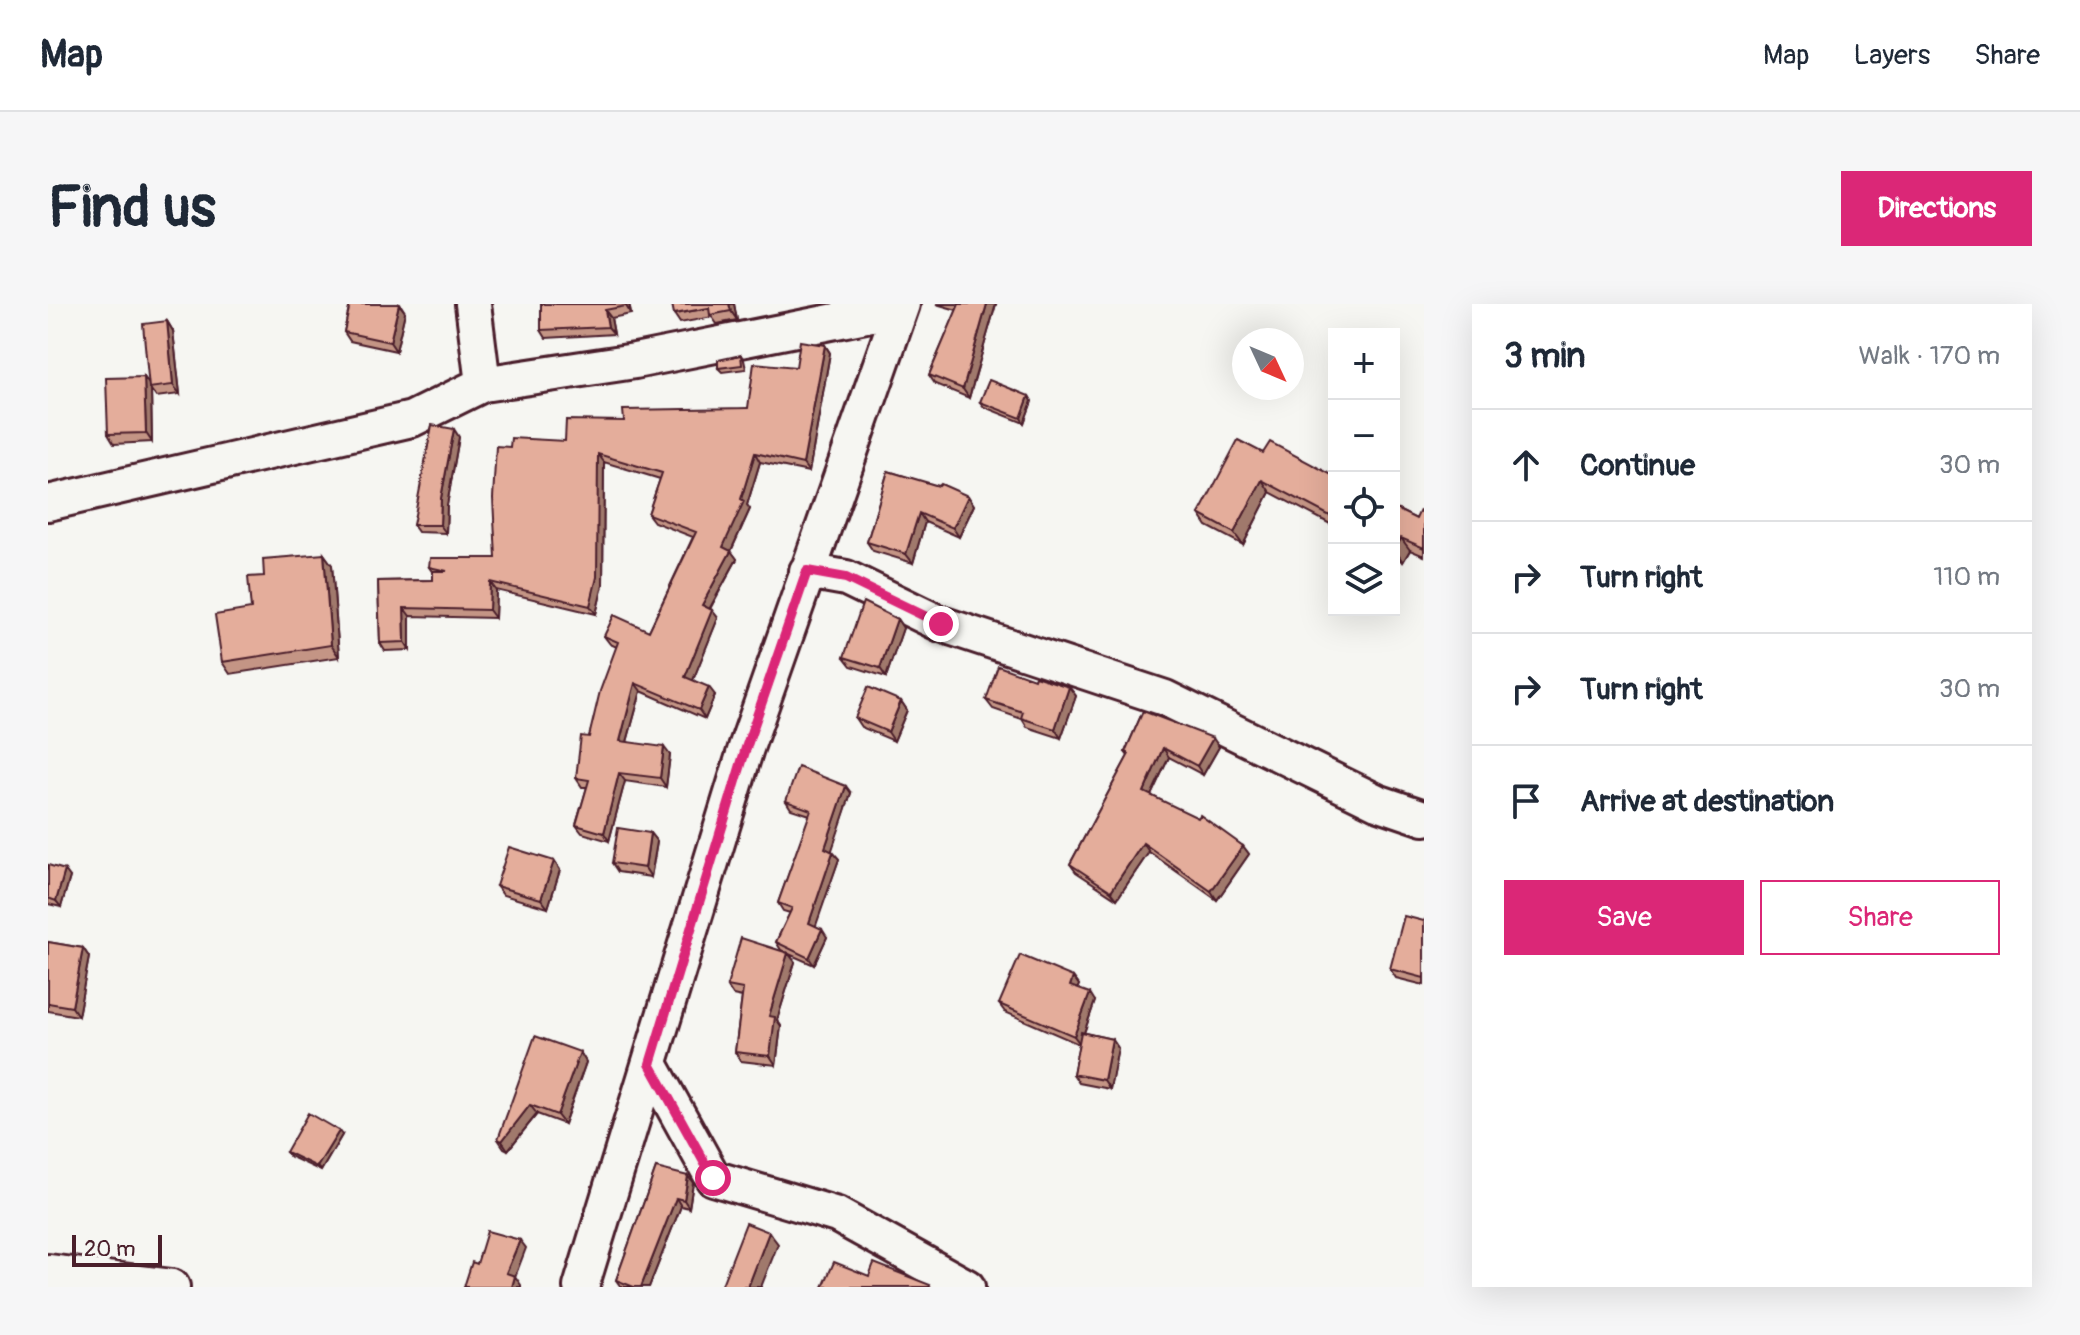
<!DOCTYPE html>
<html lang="en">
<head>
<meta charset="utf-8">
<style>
  :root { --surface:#fff; --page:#f6f6f7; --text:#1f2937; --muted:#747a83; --line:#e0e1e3; --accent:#db2777 }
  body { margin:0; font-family:Pangolin,sans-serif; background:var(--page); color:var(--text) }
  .controls { position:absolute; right:24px; top:24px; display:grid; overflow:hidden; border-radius:0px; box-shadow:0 8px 32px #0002 }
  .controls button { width:72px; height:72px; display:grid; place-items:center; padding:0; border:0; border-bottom:2px solid var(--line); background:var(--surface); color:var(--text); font:40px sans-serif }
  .compass { position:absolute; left:1184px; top:24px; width:72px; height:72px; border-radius:50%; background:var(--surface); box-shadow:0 8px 32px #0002; rotate:134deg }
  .scale { position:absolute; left:24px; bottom:20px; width:90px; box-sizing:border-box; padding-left:8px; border:4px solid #4a1f2b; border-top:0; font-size:22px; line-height:28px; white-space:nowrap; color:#4a1f2b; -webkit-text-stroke:6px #f6f6f2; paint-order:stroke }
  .stop { position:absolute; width:24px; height:24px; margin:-18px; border:6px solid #db2777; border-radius:50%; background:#fff }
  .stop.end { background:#db2777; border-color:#fff; box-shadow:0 2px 8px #0008 }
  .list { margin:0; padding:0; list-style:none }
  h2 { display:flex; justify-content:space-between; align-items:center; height:104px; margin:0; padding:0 32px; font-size:34px }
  h2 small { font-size:26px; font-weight:400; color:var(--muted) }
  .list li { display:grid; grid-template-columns:52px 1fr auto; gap:24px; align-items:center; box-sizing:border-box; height:112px; padding:0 32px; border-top:2px solid var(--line) }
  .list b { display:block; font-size:30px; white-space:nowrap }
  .list em { font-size:26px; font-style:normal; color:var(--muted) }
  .actions { display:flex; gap:16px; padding:24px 32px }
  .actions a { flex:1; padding:18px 0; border:2px solid var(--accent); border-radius:0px; text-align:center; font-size:28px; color:var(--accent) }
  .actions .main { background:var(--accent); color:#fff }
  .icon { flex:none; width:44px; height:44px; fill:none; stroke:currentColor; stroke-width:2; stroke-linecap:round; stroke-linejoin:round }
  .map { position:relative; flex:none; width:1376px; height:983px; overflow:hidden; border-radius:0px }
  header { display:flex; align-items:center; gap:48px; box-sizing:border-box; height:112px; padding:0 40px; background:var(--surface); border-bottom:2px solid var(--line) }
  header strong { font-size:38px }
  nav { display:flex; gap:44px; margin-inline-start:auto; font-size:28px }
  .intro { display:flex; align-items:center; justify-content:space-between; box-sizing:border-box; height:192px; padding:0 48px }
  h1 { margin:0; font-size:56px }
  .button { padding:20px 36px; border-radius:0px; background:var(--accent); color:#fff; font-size:28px; font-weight:700 }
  main { display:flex; gap:48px; padding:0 48px }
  aside { flex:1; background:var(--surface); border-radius:0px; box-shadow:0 8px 32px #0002 }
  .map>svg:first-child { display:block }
</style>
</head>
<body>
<header>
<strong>Map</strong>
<nav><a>Map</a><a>Layers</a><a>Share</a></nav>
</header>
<div class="intro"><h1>Find us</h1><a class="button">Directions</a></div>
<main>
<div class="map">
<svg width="1376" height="983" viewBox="0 0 1376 983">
  <rect width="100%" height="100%" fill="#f6f6f2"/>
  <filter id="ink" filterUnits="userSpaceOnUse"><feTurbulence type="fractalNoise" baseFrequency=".0125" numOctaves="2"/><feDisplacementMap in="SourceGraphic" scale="16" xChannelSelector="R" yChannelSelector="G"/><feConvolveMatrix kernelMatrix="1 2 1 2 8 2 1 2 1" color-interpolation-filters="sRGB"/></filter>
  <g filter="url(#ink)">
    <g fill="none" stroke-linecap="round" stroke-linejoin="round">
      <defs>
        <path id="minor" d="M 425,0 L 435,80
          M 0,199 L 364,115 L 435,80 L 587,57 L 833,8 L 851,9
          M 759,267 L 798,274 L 893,320 L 1117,394 L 1329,498 L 1376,514
          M 602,760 L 665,874 L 789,911 L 919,983
          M 0,968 L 124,983
          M 533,983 L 698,444 L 854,0"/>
      </defs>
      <use href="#minor" stroke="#4a1f2b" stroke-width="40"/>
      <use href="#minor" stroke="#f6f6f2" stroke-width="34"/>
    </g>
    <path fill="#c49585" stroke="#4a1f2b" stroke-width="2" d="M 302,0 L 352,0 L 357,8 L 348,47 L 302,37 L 296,28 Z
      M 493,0 L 581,0 L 583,10 L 563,14 L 566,30 L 498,34 L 493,26 Z
      M 686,0 L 689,16 L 669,20 L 664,13 L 632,19 L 626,10 Z
      M 888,0 L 948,0 L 921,94 L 887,80 L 881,71 L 909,6 Z
      M 119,17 L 125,27 L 132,90 L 108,93 L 103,86 L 104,138 L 66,140 L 60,130 L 96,73 L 101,80 Z
      M 777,41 L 782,49 L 761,168 L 712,158 L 699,201 L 702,205 L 683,247 L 689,255 L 662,305 L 670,314 L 645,376 L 667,391 L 657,415 L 593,387 L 579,438 L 622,451 L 618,483 L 577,477 L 561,537 L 534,529 L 528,521 L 539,483 L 534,483 L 528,474 L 569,343 L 562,340 L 556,332 L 601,327 L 645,233 L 606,218 L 600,210 L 612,175 L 556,158 L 555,281 L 548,310 L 448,286 L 447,314 L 362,312 L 362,346 L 337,347 L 332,339 L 330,277 L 385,276 L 385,269 L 381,263 L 448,254 L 462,143 L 517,137 L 576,117 L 700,104 Z
      M 693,51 L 696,56 L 698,65 L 674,68 L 670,64 Z
      M 981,92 L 984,97 L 976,119 L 936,103 L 932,98 Z
      M 411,133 L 399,201 L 398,229 L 370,228 L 365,221 Z
      M 1215,149 L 1286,172 L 1286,222 L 1222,188 L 1195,241 L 1159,222 L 1151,210 Z
      M 840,167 L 920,192 L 926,201 L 911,233 L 877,218 L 865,259 L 825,247 L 819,238 Z
      M 1346,204 L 1368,215 L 1376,208 L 1376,252 L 1362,246 L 1355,258 L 1346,253 Z
      M 276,250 L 284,261 L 291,353 L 182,370 L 174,358 L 203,305 L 216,272 Z
      M 849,315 L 855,324 L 838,373 L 803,362 L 796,353 Z
      M 986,375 L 1021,383 L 1028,392 L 1013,434 L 979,423 L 974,415 L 945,405 L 938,396 Z
      M 853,397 L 859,406 L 846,437 L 813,423 L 807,414 Z
      M 1095,407 L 1171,443 L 1155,471 L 1121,453 L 1103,491 L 1195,542 L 1201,550 L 1169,596 L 1101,548 L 1069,595 L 1028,568 L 1022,560 L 1080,452 L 1077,448 Z
      M 803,489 L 783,547 L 791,555 L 767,622 L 779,633 L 766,661 L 741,650 L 747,658 L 729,716 L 733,722 L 728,761 L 693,757 L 687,748 L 694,693 L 685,691 L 679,682 L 737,648 L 733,646 L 728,638 L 742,609 L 735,607 L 730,599 L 762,511 L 743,505 L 738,497 Z
      M 602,529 L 609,538 L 603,573 L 570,568 L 564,559 Z
      M 506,557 L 512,566 L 500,604 L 455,591 L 448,582 Z
      M 0,561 L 22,573 L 13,603 L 0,600 Z
      M 1376,617 L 1376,681 L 1348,674 L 1342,665 Z
      M 0,638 L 35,644 L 41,653 L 30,712 L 0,707 Z
      M 1025,673 L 1031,681 L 1029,684 L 1047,697 L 1036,729 L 1064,735 L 1070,744 L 1062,785 L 1031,779 L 1025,770 L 1031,740 L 957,708 L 951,700 Z
      M 532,748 L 538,758 L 516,820 L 489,810 L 460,846 L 456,844 L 450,835 Z
      M 294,831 L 273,867 L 241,852 L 238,848 Z
      M 608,864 L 645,879 L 641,904 L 633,902 L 601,983 L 573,983 L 568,976 Z"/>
    <path fill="#a0796c" stroke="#4a1f2b" stroke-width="2" d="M 351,0 L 357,8 L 348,47 L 342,38 Z
      M 577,0 L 581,0 L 583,10 L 578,2 Z
      M 681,0 L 686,0 L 689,16 L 683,7 Z
      M 939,0 L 948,0 L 921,94 L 915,85 Z
      M 557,6 L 563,14 L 566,30 L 560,23 Z
      M 119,17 L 125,27 L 132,90 L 125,81 Z
      M 777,41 L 782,49 L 761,168 L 755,160 Z
      M 96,73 L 102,82 L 101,84 L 103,86 L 104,138 L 98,129 Z
      M 981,92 L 984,97 L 976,119 L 973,114 Z
      M 406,125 L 411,133 L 399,201 L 398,229 L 392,221 L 393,194 Z
      M 707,149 L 712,158 L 699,201 L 702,205 L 681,251 L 675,243 L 693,195 Z
      M 550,150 L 556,158 L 555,281 L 548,310 L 542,302 Z
      M 1214,176 L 1222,188 L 1195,241 L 1186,229 Z
      M 920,192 L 926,201 L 911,233 L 905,224 Z
      M 871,209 L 877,218 L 865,259 L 858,250 Z
      M 1353,234 L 1362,246 L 1355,258 L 1347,246 Z
      M 683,247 L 689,255 L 659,309 L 654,301 Z
      M 276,250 L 284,261 L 291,353 L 283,341 Z
      M 442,278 L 448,286 L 447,314 L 441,306 Z
      M 356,304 L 362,312 L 362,346 L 357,338 Z
      M 664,306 L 670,314 L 643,381 L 637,373 Z
      M 849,315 L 855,324 L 838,373 L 832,364 Z
      M 587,379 L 593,387 L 577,445 L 572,437 Z
      M 661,383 L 667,391 L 657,415 L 651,406 Z
      M 1021,383 L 1028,392 L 1013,434 L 1007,425 Z
      M 853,397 L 859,406 L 846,437 L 840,428 Z
      M 1165,434 L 1171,443 L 1155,471 L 1149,462 Z
      M 616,443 L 622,451 L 618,483 L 612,474 Z
      M 1115,444 L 1121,453 L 1101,496 L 1096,488 Z
      M 571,469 L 577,477 L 561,537 L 556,529 Z
      M 798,482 L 803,489 L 782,552 L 777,544 Z
      M 602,529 L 609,538 L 603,573 L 597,564 Z
      M 1095,539 L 1101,548 L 1069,595 L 1063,587 Z
      M 1195,542 L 1201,550 L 1169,596 L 1163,587 Z
      M 785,548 L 791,555 L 766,627 L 761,619 Z
      M 506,557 L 512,566 L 500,604 L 493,595 Z
      M 17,566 L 22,573 L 13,603 L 8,597 Z
      M 774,625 L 779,633 L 766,661 L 761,654 Z
      M 35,644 L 41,653 L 30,712 L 24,703 Z
      M 740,649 L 747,658 L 729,716 L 733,722 L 728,761 L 722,752 L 721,712 Z
      M 1025,673 L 1031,681 L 1027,690 L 1022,682 Z
      M 1042,689 L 1047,697 L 1032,740 L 1026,732 Z
      M 1064,735 L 1070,744 L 1062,785 L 1056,776 Z
      M 532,748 L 538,758 L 516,820 L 509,811 Z
      M 482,801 L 489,810 L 460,846 L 454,837 Z
      M 291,827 L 294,831 L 273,867 L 269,863 Z
      M 640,872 L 645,879 L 641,904 L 636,896 Z
      M 628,894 L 633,902 L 601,983 L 593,983 Z
      M 721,928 L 730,940 L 713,983 L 700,983 Z
      M 472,936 L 478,944 L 465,978 L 458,969 Z
      M 467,972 L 473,981 L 473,983 L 464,983 Z"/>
    <path fill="#e4ad9b" stroke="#4a1f2b" stroke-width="2" d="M 302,0 L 351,0 L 342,38 L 296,28 Z
      M 493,0 L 577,0 L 578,2 L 557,6 L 560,23 L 493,26 Z
      M 624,0 L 681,0 L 683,7 L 662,11 L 661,4 L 626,10 Z
      M 911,0 L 939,0 L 915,85 L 881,71 Z
      M 119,17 L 125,81 L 101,84 L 95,20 Z
      M 752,37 L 777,41 L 755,160 L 707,149 L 693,195 L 696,197 L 675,243 L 683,247 L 654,301 L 664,306 L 637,373 L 661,383 L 651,406 L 587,379 L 572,437 L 616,443 L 612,474 L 571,469 L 556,529 L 528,521 L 541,476 L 528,474 L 533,432 L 541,433 L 552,387 L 570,338 L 556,332 L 566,311 L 601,327 L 648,228 L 600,210 L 614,169 L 550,150 L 549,273 L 542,302 L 442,278 L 441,306 L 356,304 L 357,338 L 332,339 L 330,277 L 385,276 L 385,267 L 399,267 L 381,263 L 382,254 L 448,254 L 445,194 L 448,142 L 462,143 L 463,134 L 517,137 L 518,116 L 576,117 L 575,106 L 700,104 L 706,59 L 748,63 Z
      M 693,51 L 694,61 L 670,64 L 670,56 Z
      M 96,73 L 98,129 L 60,130 L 58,74 Z
      M 941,76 L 981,92 L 973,114 L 932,98 Z
      M 384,121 L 406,125 L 393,194 L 392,221 L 365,221 Z
      M 1190,136 L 1215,149 L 1222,138 L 1286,172 L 1286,214 L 1214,176 L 1186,229 L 1151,210 Z
      M 840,167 L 891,182 L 893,180 L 920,192 L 905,224 L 871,209 L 858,250 L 819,238 Z
      M 1346,204 L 1368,215 L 1372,206 L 1376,208 L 1376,244 L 1353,234 L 1347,246 L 1346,246 Z
      M 276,250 L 283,341 L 174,358 L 167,311 L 203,305 L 200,273 L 216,272 L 215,255 Z
      M 815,298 L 849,315 L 832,364 L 796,353 Z
      M 950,362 L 986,375 L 987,372 L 1021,383 L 1007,425 L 973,414 L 975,408 L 938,396 Z
      M 820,383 L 853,397 L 840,428 L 807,414 Z
      M 1095,407 L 1165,434 L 1149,462 L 1115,444 L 1096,488 L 1150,514 L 1152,511 L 1195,542 L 1163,587 L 1095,539 L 1063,587 L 1022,560 L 1081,450 L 1077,448 Z
      M 750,463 L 798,482 L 777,544 L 785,548 L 761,619 L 774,625 L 761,654 L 728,638 L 744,604 L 730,599 L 763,506 L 738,497 Z
      M 570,524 L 602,529 L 597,564 L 564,559 Z
      M 461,543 L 506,557 L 493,595 L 448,582 Z
      M 0,561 L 17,566 L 8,597 L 0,594 Z
      M 1356,612 L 1376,617 L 1376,674 L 1342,665 Z
      M 693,634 L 740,649 L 721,712 L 727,713 L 722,752 L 687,748 L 695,685 L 679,682 Z
      M 0,638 L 35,644 L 24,703 L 0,699 Z
      M 972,651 L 1025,673 L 1022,682 L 1042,689 L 1026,732 L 951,700 Z
      M 1033,728 L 1064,735 L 1056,776 L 1025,770 Z
      M 487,732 L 532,748 L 509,811 L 482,801 L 454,837 L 450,835 Z
      M 260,809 L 291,827 L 269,863 L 238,848 Z
      M 608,864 L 640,872 L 636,896 L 628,894 L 593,983 L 586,983 L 568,976 Z
      M 698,919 L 721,928 L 700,983 L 673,983 Z
      M 439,927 L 472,936 L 458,969 L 467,972 L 464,983 L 416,983 L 424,958 L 429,960 Z
      M 786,958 L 821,972 L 826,959 L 882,981 L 881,983 L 775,983 Z"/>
  </g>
  <g fill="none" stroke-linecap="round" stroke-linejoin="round" filter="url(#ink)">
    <path stroke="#db2777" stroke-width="10" d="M 665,874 L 602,760 L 698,444 L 759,267 L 798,274 L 893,320"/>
  </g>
</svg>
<div class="controls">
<button>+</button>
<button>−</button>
<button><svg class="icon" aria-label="locate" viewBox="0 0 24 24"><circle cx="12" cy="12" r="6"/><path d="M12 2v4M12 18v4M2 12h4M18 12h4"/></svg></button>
<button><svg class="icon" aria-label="layers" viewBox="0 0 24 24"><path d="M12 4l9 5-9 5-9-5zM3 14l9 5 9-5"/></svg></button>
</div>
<svg class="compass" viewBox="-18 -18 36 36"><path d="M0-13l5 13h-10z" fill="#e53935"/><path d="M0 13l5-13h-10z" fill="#747a83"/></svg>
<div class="scale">20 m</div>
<div class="stop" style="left:665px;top:874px"></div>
<div class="stop end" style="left:893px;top:320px"></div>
</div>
<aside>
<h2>3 min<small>Walk · 170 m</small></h2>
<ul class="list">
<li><svg class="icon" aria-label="ahead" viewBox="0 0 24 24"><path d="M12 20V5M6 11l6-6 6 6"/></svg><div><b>Continue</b></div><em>30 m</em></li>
<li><svg class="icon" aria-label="right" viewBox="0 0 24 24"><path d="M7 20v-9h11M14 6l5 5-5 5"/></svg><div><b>Turn right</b></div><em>110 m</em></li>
<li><svg class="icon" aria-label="right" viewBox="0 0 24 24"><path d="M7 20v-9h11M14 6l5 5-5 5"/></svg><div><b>Turn right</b></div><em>30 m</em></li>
<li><svg class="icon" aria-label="arrive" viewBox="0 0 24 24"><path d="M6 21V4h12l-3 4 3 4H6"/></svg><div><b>Arrive at destination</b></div></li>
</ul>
<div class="actions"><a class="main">Save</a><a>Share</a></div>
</aside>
</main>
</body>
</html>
